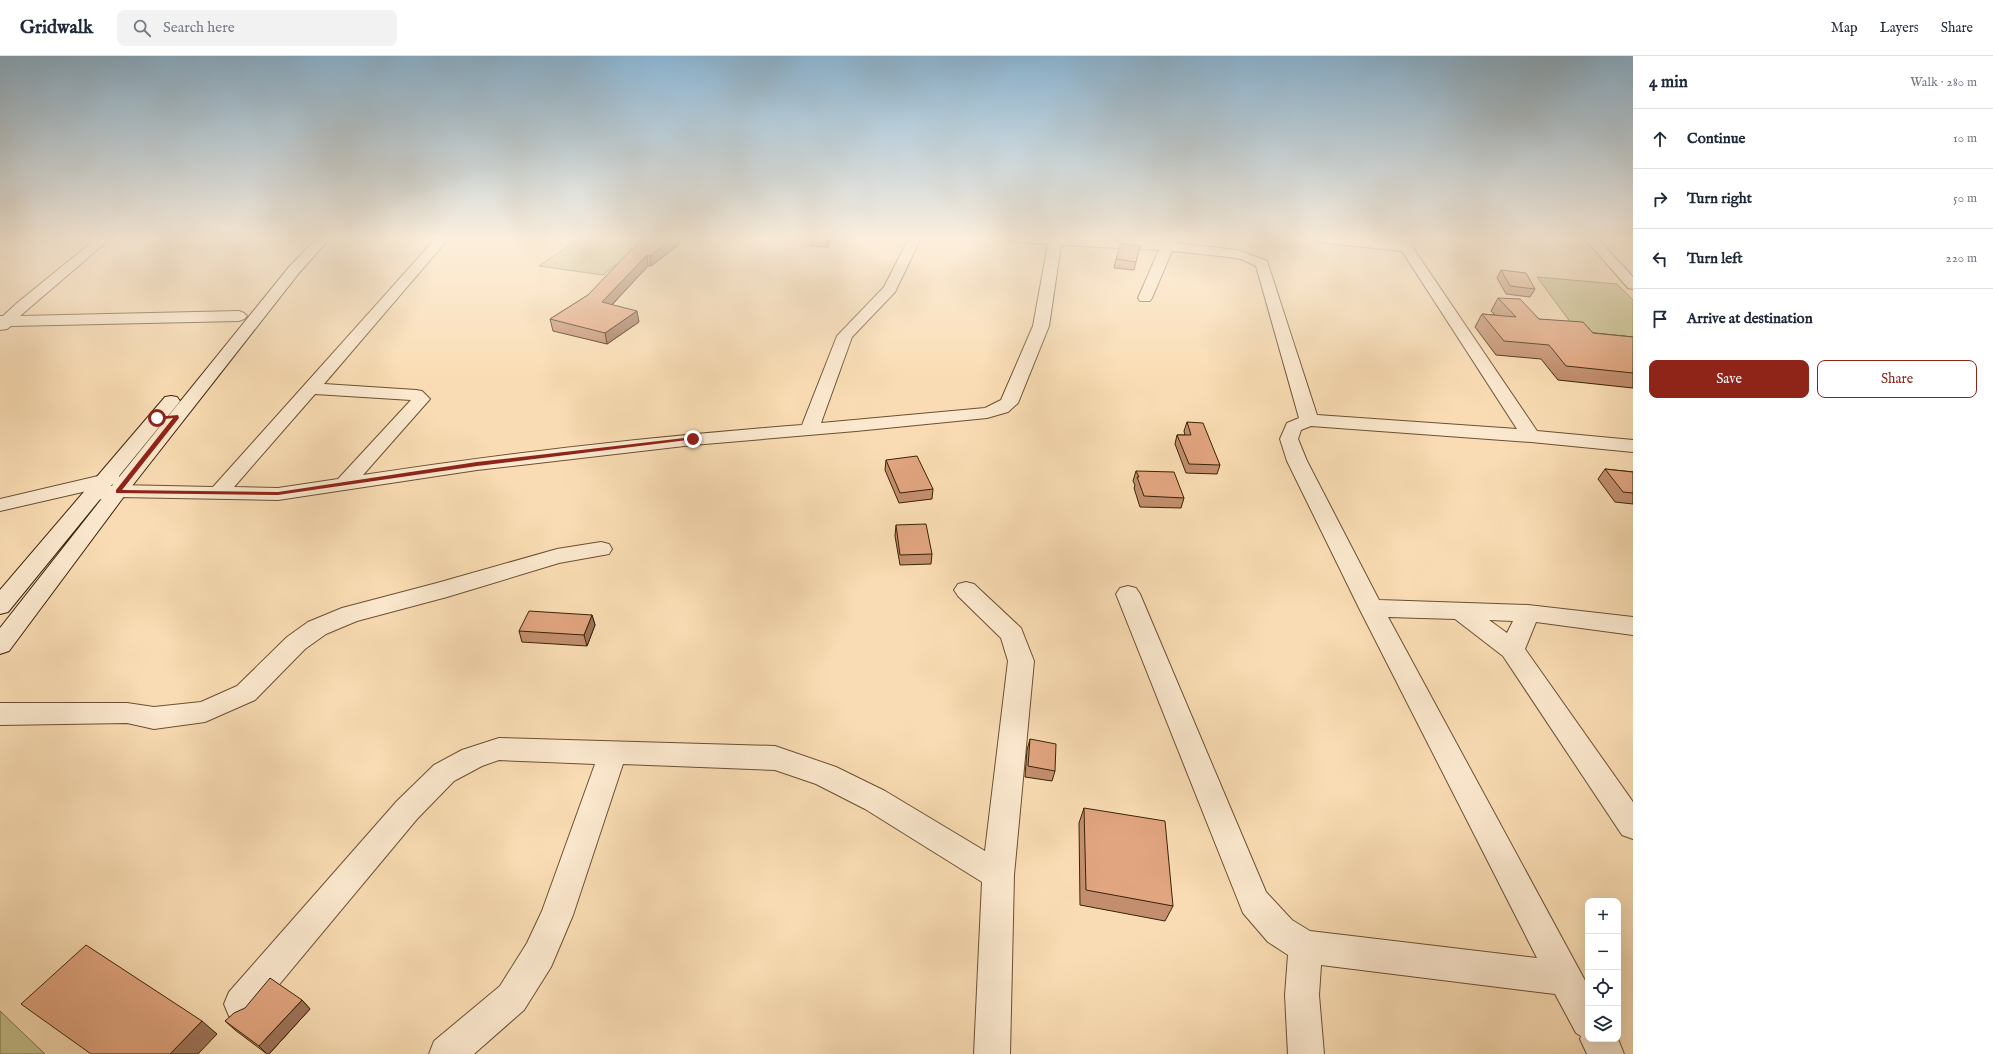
<!DOCTYPE html>
<html lang="en">
<head>
<meta charset="utf-8">
<style>
  :root { --surface:#fff; --page:#f2f2f3; --text:#1f2937; --muted:#747a83; --line:#e0e1e3; --accent:#8f2418 }
  body { margin:0; font-family:"IM FELL English",serif; background:var(--page); color:var(--text) }
  .controls { position:absolute; right:12px; bottom:12px; display:grid; overflow:hidden; border-radius:8px; box-shadow:0 4px 16px #0002 }
  .controls button { width:36px; height:36px; display:grid; place-items:center; padding:0; border:0; border-bottom:1px solid var(--line); background:var(--surface); color:var(--text); font:20px sans-serif }
  .stop { position:absolute; width:12px; height:12px; margin:-9px; border:3px solid #8f2418; border-radius:50%; background:#fff }
  .stop.end { background:#8f2418; border-color:#fff; box-shadow:0 1px 4px #0008 }
  .list { margin:0; padding:0; list-style:none }
  h2 { display:flex; justify-content:space-between; align-items:center; height:52px; margin:0; padding:0 16px; font-size:17px }
  h2 small { font-size:13px; font-weight:400; color:var(--muted) }
  .list li { display:grid; grid-template-columns:26px 1fr auto; gap:12px; align-items:center; box-sizing:border-box; height:60px; padding:0 16px; border-top:1px solid var(--line) }
  .list b { display:block; font-size:15px; white-space:nowrap }
  .list em { font-size:13px; font-style:normal; color:var(--muted) }
  .actions { display:flex; gap:8px; padding:12px 16px }
  .actions a { flex:1; padding:9px 0; border:1px solid var(--accent); border-radius:8px; text-align:center; font-size:14px; color:var(--accent) }
  .actions .main { background:var(--accent); color:#fff }
  .icon { flex:none; width:22px; height:22px; fill:none; stroke:currentColor; stroke-width:2; stroke-linecap:round; stroke-linejoin:round }
  .map { position:relative; flex:none; width:1633px; height:998px; overflow:hidden }
  header { display:flex; align-items:center; gap:24px; box-sizing:border-box; height:56px; padding:0 20px; background:var(--surface); border-bottom:1px solid var(--line) }
  header strong { font-size:19px }
  nav { display:flex; gap:22px; margin-inline-start:auto; font-size:14px }
  .search { width:280px; height:36px; background:var(--page); display:flex; align-items:center; gap:10px; box-sizing:border-box; padding:0 14px; border-radius:8px; color:var(--muted); font-size:15px }
  main { display:flex }
  aside { flex:1; background:var(--surface) }
  .map>svg:first-child { display:block }
</style>
</head>
<body>
<header>
<strong>Gridwalk</strong>
<div class="search"><svg class="icon" aria-label="search" viewBox="0 0 24 24"><circle cx="10" cy="10" r="6"/><path d="M15 15l6 6"/></svg>Search here</div>
<nav><a>Map</a><a>Layers</a><a>Share</a></nav>
</header>
<main>
<div class="map">
<svg width="1633" height="998" viewBox="0 0 1633 998">
  <rect width="100%" height="100%" fill="#f9dcb3"/>
  <filter id="stains"><feTurbulence type="fractalNoise" baseFrequency=".005" numOctaves="4"/><feColorMatrix values="0 0 0 0 .2 0 0 0 0 .09 0 0 0 0 .02 0 0 0 .5 -.17"/></filter>
  <radialGradient id="worn" r=".72"><stop offset=".6" stop-color="#630" stop-opacity="0"/><stop offset="1" stop-color="#630" stop-opacity=".3"/></radialGradient>
  <path fill="#c3bf89" stroke="#7e7148" d="M 580,182 L 652,182 L 603,219 L 539,210 Z
    M 1537,221 L 1617,228 L 1633,244 L 1633,281 L 1577,275 Z
    M 0,955 L 45,998 L 0,998 Z"/>
  <g fill="none" stroke-linecap="round" stroke-linejoin="round">
    <defs>
      <path id="street" d="M 97,182 L 111,182 L 20,260 L 239,255 L 244,257 L 247,260 L 244,263 L 239,265 L 11,270 L 7,273 L 0,274 L 0,260 L 3,260 L 17,247 Z
        M 436,182 L 449,182 L 324,328 L 416,334 L 422,335 L 430,343 L 363,419 C 509,397 655,380 802,369 L 837,280 L 884,231 L 909,182 L 921,182 L 895,236 L 852,281 L 821,367 L 985,352 L 1001,344 L 1033,270 L 1048,188 L 1015,186 L 1010,185 L 1009,182 L 1080,182 L 1163,186 L 1165,182 L 1177,182 L 1175,187 L 1238,194 L 1267,205 L 1317,359 L 1517,373 L 1402,195 L 1317,186 L 1311,182 L 1349,182 L 1398,187 L 1398,182 L 1410,182 L 1413,192 L 1537,375 L 1633,384 L 1633,396 L 1531,386 L 1311,370 L 1301,374 L 1298,383 L 1307,405 L 1379,544 L 1528,549 L 1633,561 L 1633,579 L 1536,566 L 1525,593 L 1633,746 L 1633,783 L 1622,779 L 1503,600 L 1455,563 L 1388,561 L 1588,930 L 1588,983 L 1618,983 L 1624,998 L 1587,998 L 1580,983 L 1581,980 L 1576,977 L 1555,938 L 1321,909 L 1319,939 L 1324,998 L 1288,998 L 1285,939 L 1288,899 L 1268,886 L 1243,857 L 1116,538 L 1120,532 L 1128,530 L 1136,532 L 1140,538 L 1266,836 L 1292,864 L 1310,875 L 1537,902 L 1359,552 L 1287,405 L 1280,383 L 1287,367 L 1299,362 L 1256,210 L 1241,203 L 1229,201 L 1172,195 L 1152,242 L 1150,245 L 1140,245 L 1138,242 L 1159,194 L 1061,189 L 1049,270 L 1018,347 L 1008,356 L 987,362 L 856,375 L 693,389 L 477,414 L 278,444 L 118,441 L 95,444 L 88,442 L 85,438 L 87,435 L 0,455 L 0,443 L 111,417 L 118,419 L 121,423 L 118,427 L 103,431 L 118,429 L 213,431 ZM 315,338 L 411,344 L 338,423 L 278,432 L 234,431 ZM 1489,564 L 1513,565 L 1507,577 Z
        M 1584,182 L 1597,182 L 1633,221 L 1633,233 L 1628,232 Z
        M 601,486 L 609,488 L 612,493 L 609,498 L 559,507 L 447,541 L 357,565 L 326,578 L 305,593 L 255,644 L 205,666 L 154,673 L 127,667 L 0,669 L 0,647 L 127,647 L 154,651 L 201,646 L 237,630 L 287,581 L 308,566 L 342,552 L 437,527 L 557,493 Z
        M 966,526 L 974,528 L 1021,572 L 1034,605 L 1014,819 L 1010,998 L 974,998 L 982,826 L 865,753 L 816,728 L 775,714 L 623,708 L 573,859 L 551,911 L 524,954 L 474,998 L 429,998 L 434,985 L 500,930 L 527,887 L 542,855 L 595,708 L 499,704 L 482,710 L 454,725 L 417,763 L 253,960 L 241,965 L 229,960 L 224,948 L 229,936 L 397,745 L 434,709 L 462,694 L 499,682 L 775,690 L 836,711 L 885,735 L 985,795 L 1008,605 L 1001,582 L 958,540 L 954,534 L 958,528 Z"/>
      <path id="secondary" d="M 317,182 L 330,182 L 299,217 L 125,439 L 9,595 L 0,598 L 0,572 L 111,431 L 289,211 Z
        M 171,340 L 177,341 L 180,345 L 177,349 L 8,556 L 0,558 L 0,534 L 165,341 Z"/>
    </defs>
    <use href="#street" stroke="#6a5132" stroke-width="2"/>
    <use href="#secondary" stroke="#3a2307" stroke-width="2"/>
    <use href="#street" fill="#fbe8ce" fill-rule="evenodd"/>
    <use href="#secondary" fill="#fbe8ce" fill-rule="evenodd"/>
  </g>
  <path fill="#c28e6d" stroke="#3a2307" d="M 649,182 L 680,188 L 651,210 L 648,210 L 612,249 L 639,266 L 607,288 L 553,275 L 550,263 L 588,239 Z
    M 810,182 L 832,182 L 828,191 L 810,190 Z
    M 1140,190 L 1134,214 L 1114,212 L 1116,203 Z
    M 1501,214 L 1535,233 L 1530,241 L 1506,238 L 1497,222 Z
    M 1498,242 L 1539,263 L 1593,277 L 1633,281 L 1633,332 L 1558,324 L 1541,303 L 1496,299 L 1475,271 L 1482,258 L 1495,259 L 1491,255 Z
    M 1187,366 L 1220,409 L 1217,418 L 1186,417 L 1175,388 L 1177,379 L 1185,379 L 1184,375 Z
    M 886,404 L 933,433 L 932,443 L 899,447 L 885,414 Z
    M 1605,413 L 1633,416 L 1633,448 L 1615,446 L 1598,423 Z
    M 1136,415 L 1184,442 L 1181,452 L 1140,451 L 1134,432 L 1135,429 L 1133,425 Z
    M 896,469 L 932,498 L 931,508 L 900,509 L 895,480 Z
    M 592,559 L 595,569 L 587,590 L 522,586 L 519,575 Z
    M 1030,683 L 1055,715 L 1052,725 L 1025,721 L 1027,694 Z
    M 1084,752 L 1173,850 L 1165,865 L 1080,849 L 1079,767 Z
    M 302,944 L 310,953 L 269,998 L 267,998 L 235,974 L 225,965 Z"/>
  <path fill="#9e7459" stroke="#3a2307" d="M 673,182 L 679,182 L 680,188 L 651,210 L 650,200 Z
    M 828,182 L 832,182 L 828,191 Z
    M 647,199 L 648,210 L 604,257 L 602,246 Z
    M 637,255 L 639,266 L 607,288 L 605,277 Z
    M 592,559 L 595,569 L 587,590 L 584,579 Z
    M 302,944 L 310,953 L 269,998 L 267,998 L 259,990 Z
    M 202,965 L 217,978 L 198,998 L 170,998 Z"/>
  <path fill="#e1a57f" stroke="#3a2307" d="M 649,182 L 673,182 L 650,200 L 647,199 L 602,246 L 637,255 L 605,277 L 550,263 L 588,239 L 629,196 Z
    M 810,182 L 828,182 L 828,183 Z
    M 1121,187 L 1140,190 L 1136,206 L 1116,203 Z
    M 1501,214 L 1526,217 L 1535,233 L 1510,230 Z
    M 1498,242 L 1520,243 L 1539,263 L 1583,266 L 1593,277 L 1633,281 L 1633,317 L 1566,310 L 1549,289 L 1504,285 L 1482,258 L 1516,261 Z
    M 1187,366 L 1203,367 L 1220,409 L 1189,408 L 1177,379 L 1191,379 Z
    M 917,400 L 933,433 L 900,437 L 886,404 Z
    M 1605,413 L 1633,416 L 1633,437 L 1623,436 Z
    M 1136,415 L 1174,416 L 1184,442 L 1144,440 L 1137,421 L 1139,421 Z
    M 926,468 L 932,498 L 900,499 L 896,469 Z
    M 529,555 L 592,559 L 584,579 L 519,575 Z
    M 1030,683 L 1056,688 L 1055,715 L 1028,710 Z
    M 1084,752 L 1165,765 L 1173,850 L 1086,834 Z
    M 86,889 L 202,965 L 170,998 L 91,998 L 21,948 Z
    M 270,922 L 302,944 L 259,990 L 225,965 L 234,957 L 245,952 Z"/>
  <linearGradient id="sky" x2="0" y2="1"><stop stop-color="#8bb6d4"/><stop offset="0.57" stop-color="#fcefdd"/><stop offset="1" stop-color="#fcefdd" stop-opacity="0"/></linearGradient>
  <rect width="1633" height="321" fill="url(#sky)"/>
  <path fill="#8f2418" d="M 178,359 L 179,362 L 122,434 L 278,436 L 477,406 L 693,381 L 696,383 L 477,410 L 278,439 L 116,437 L 116,434 L 173,362 L 157,364 L 155,361 Z"/>
  <rect width="100%" height="100%" filter="url(#stains)"/>
  <rect width="100%" height="100%" fill="url(#worn)"/>
</svg>
<div class="controls">
<button>+</button>
<button>−</button>
<button><svg class="icon" aria-label="locate" viewBox="0 0 24 24"><circle cx="12" cy="12" r="6"/><path d="M12 2v4M12 18v4M2 12h4M18 12h4"/></svg></button>
<button><svg class="icon" aria-label="layers" viewBox="0 0 24 24"><path d="M12 4l9 5-9 5-9-5zM3 14l9 5 9-5"/></svg></button>
</div>
<div class="stop" style="left:157px;top:362px"></div>
<div class="stop end" style="left:693px;top:383px"></div>
</div>
<aside>
<h2>4 min<small>Walk · 280 m</small></h2>
<ul class="list">
<li><svg class="icon" aria-label="ahead" viewBox="0 0 24 24"><path d="M12 20V5M6 11l6-6 6 6"/></svg><div><b>Continue</b></div><em>10 m</em></li>
<li><svg class="icon" aria-label="right" viewBox="0 0 24 24"><path d="M7 20v-9h11M14 6l5 5-5 5"/></svg><div><b>Turn right</b></div><em>50 m</em></li>
<li><svg class="icon" aria-label="left" viewBox="0 0 24 24"><path d="M17 20v-9H6M10 6l-5 5 5 5"/></svg><div><b>Turn left</b></div><em>220 m</em></li>
<li><svg class="icon" aria-label="arrive" viewBox="0 0 24 24"><path d="M6 21V4h12l-3 4 3 4H6"/></svg><div><b>Arrive at destination</b></div></li>
</ul>
<div class="actions"><a class="main">Save</a><a>Share</a></div>
</aside>
</main>
</body>
</html>
